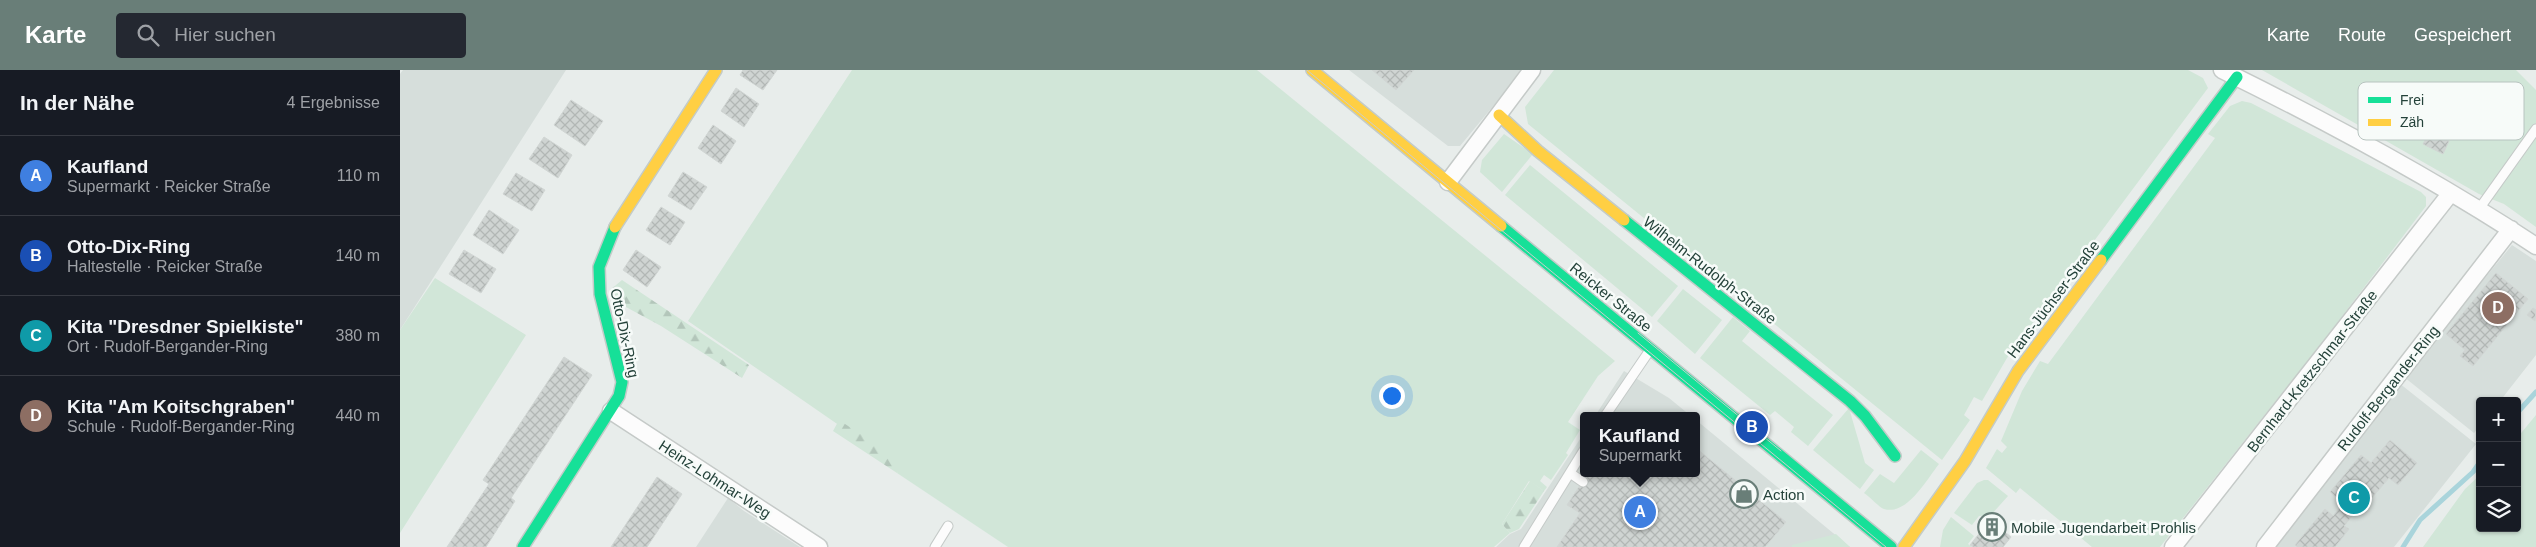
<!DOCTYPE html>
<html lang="de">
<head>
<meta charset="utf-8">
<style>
  :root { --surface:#171b24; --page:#242831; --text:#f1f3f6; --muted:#9ea1a6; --line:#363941; --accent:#697e78 }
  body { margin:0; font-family:Helvetica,sans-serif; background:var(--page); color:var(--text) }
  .controls { position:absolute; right:15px; bottom:15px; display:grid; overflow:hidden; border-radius:5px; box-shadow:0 1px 4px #0004 }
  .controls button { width:45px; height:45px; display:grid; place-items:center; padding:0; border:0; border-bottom:1px solid var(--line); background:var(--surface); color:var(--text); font:25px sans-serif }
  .you { position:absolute; left:991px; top:325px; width:18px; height:18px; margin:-12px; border:4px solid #fff; border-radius:50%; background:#1a73e8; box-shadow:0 0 0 8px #1a73e833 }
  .badge { display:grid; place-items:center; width:32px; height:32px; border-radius:50%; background:var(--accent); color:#fff; font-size:16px; font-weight:700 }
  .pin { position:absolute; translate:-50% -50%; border:2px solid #fff; box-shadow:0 1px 5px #0006 }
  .popup { position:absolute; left:1180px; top:342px; width:120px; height:65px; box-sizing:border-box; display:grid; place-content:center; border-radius:5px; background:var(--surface); filter:drop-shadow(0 1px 4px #0005); font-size:16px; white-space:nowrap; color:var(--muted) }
  .popup b { font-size:19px; color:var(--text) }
  .popup::after { content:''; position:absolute; left:50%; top:100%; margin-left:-10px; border:10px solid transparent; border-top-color:var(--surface) }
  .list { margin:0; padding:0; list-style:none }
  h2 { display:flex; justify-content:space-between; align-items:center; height:65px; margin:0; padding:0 20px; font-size:21px }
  h2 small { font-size:16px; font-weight:400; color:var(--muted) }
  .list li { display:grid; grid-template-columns:32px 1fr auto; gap:15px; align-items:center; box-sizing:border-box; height:80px; padding:0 20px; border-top:1px solid var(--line) }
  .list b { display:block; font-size:19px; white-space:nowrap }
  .list p { margin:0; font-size:16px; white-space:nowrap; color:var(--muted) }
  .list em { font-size:16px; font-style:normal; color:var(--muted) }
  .icon { flex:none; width:28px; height:28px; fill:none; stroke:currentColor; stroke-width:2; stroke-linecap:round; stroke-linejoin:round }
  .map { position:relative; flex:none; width:2136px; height:477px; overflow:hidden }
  header { display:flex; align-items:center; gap:30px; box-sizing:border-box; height:70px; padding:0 25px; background:var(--accent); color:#fff }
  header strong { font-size:24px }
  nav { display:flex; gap:28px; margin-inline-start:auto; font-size:18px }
  .search { width:350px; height:45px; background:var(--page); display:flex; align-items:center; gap:12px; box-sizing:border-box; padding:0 18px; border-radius:5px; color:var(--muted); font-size:19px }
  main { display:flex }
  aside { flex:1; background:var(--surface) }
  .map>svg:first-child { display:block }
</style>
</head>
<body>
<header>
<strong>Karte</strong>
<div class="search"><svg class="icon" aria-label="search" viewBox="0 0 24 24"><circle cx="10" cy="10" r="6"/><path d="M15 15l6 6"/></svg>Hier suchen</div>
<nav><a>Karte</a><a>Route</a><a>Gespeichert</a></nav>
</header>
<main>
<aside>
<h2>In der Nähe<small>4 Ergebnisse</small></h2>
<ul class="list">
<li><span class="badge" style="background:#3f7fe0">A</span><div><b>Kaufland</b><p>Supermarkt · Reicker Straße</p></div><em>110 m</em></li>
<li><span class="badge" style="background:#1a4fb4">B</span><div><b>Otto-Dix-Ring</b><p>Haltestelle · Reicker Straße</p></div><em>140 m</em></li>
<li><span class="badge" style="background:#0f9aa8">C</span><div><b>Kita &quot;Dresdner Spielkiste&quot;</b><p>Ort · Rudolf-Bergander-Ring</p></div><em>380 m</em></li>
<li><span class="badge" style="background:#8d6e63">D</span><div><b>Kita &quot;Am Koitschgraben&quot;</b><p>Schule · Rudolf-Bergander-Ring</p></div><em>440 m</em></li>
</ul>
</aside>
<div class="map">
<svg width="2136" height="477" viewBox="0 0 2136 477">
  <defs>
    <pattern id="forest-firs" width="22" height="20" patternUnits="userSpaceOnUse" patternTransform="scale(1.25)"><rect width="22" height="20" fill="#d1e6d8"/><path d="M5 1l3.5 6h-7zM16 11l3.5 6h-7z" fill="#b3c6ba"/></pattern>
    <pattern id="building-cross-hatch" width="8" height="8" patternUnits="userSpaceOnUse" patternTransform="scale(1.25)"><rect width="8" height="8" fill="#cfd4d2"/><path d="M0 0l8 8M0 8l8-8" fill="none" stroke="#b2b7b5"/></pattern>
  </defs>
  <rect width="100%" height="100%" fill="#e8edeb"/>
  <path fill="#d6dedb" d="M 3,0 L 166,0 L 0,260 L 0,4 Z
    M 949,0 L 1123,0 L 1060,76 L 1048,76 Z
    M 2112,175 L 2136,191 L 2136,285 L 2100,331 L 2080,331 L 2080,356 L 2074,363 L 2004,307 Z
    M 1224,301 L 1269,328 L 1291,346 L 1195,346 Z
    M 1999,313 L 2076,374 L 1994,477 L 1871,477 Z
    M 1296,350 L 1450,477 L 1096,477 L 1110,464 L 1121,459 L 1184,363 L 1184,403 L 1296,403 Z
    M 328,428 L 344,441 L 400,477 L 296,477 Z"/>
  <path fill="#d1e6d8" d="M 452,0 L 857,0 L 1215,291 L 1198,306 L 1168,352 L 1180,360 L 1166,383 L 1168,385 L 1151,410 L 1144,405 L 1140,411 L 1147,417 L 1144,421 L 1129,411 L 1102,454 L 1110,463 L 1094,477 L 608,477 L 497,403 L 498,401 L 443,358 L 288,251 Z
    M 1154,0 L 1788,0 L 1803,8 L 1808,18 L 1607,288 L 1582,331 L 1574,327 L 1564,345 L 1570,350 L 1542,390 L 1128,54 L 1125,37 Z
    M 1862,0 L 2116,0 L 2136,20 L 2136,157 L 2104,134 L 2079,124 Z
    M 1842,31 L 1851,33 L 2021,122 L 2026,127 L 2026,136 L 1921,274 L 1760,477 L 1692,477 L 1620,418 L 1616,423 L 1586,398 L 1597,379 L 1602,383 L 1607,377 L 1601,371 L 1622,321 L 1640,291 L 1648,294 L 1815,68 L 1808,64 L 1830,36 Z
    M 1104,64 L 1133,84 L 1102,122 L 1080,102 L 1082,90 Z
    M 1130,95 L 1278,216 L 1252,247 L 1105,125 Z
    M 35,208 L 126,265 L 0,463 L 0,260 Z
    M 1283,219 L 1322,250 L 1295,284 L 1257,251 Z
    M 1333,247 L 1350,261 L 1342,271 L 1433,345 L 1408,376 L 1391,362 L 1394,357 L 1375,341 L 1370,345 L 1300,288 Z
    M 1449,338 L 1465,393 L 1474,400 L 1460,419 L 1413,380 Z
    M 2136,345 L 2136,477 L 2023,477 L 2065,419 L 2080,405 L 2080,458 L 2117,458 L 2117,368 Z
    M 1521,380 L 1539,394 C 1527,409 1507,446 1484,439 C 1480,438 1470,427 1464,423 L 1480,404 L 1494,413 Z
    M 1584,410 L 1588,410 L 1608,426 L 1591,445 L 1579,446 L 1572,455 L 1554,443 L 1577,413 Z
    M 1551,447 L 1574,466 L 1568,474 L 1572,477 L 1540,477 L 1543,460 Z
    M 1436,464 L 1450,477 L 1392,477 L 1392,475 Z"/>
  <path fill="url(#forest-firs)" d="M 222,210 L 349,295 L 342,308 L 261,256 L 213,230 L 210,220 Z
    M 439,350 L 504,393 L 497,403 L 433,361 Z
    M 1130,411 L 1144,421 L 1119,459 L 1110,463 L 1102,454 Z"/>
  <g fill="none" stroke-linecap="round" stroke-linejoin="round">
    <path stroke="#a9d4db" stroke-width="5" d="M 2117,343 L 2136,322
      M 2003,477 L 2020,450 L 2073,402 L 2080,392"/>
  </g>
  <path fill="url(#building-cross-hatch)" stroke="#d1d6d4" d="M 343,0 L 377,0 L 363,20 L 340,5 Z
    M 972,0 L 1014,0 L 996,20 Z
    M 336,18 L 359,34 L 344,57 L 321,41 Z
    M 171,30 L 203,51 L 185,76 L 154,55 Z
    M 313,55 L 336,71 L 321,94 L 298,78 Z
    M 2030,61 L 2049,71 L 2043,84 L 2023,74 Z
    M 144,67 L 172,85 L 158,108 L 129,89 Z
    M 283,102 L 307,117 L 291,140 L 268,126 Z
    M 116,103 L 145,120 L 132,141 L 103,124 Z
    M 261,137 L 285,152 L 270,175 L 246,160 Z
    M 89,140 L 119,160 L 103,184 L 73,165 Z
    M 64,180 L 96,199 L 81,223 L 49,204 Z
    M 236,180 L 261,197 L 247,217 L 223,200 Z
    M 2096,203 L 2128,229 L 2073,296 L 2060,286 L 2065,280 L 2046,264 Z
    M 2133,238 L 2136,240 L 2135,251 L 2127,245 Z
    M 164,287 L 192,305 L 111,428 L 115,431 L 86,477 L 47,477 L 89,414 L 83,410 Z
    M 1990,370 L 2017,393 L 1998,415 L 1989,408 L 1958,444 L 1955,442 L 1944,456 L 1949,459 L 1935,477 L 1898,477 L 1895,475 L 1925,439 L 1933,446 L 1943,433 L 1930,422 L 1961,385 L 1971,393 Z
    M 1296,378 L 1386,452 L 1365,477 L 1157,477 L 1180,443 L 1167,435 L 1188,403 L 1296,403 Z
    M 257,407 L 282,424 L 247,477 L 211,477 Z
    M 1590,450 L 1611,467 L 1603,477 L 1573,477 L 1570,475 Z"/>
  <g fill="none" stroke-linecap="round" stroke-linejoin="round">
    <defs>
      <path id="lane" d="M 2079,139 L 2136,59
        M 1205,346 L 1250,280
        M 1170,403 L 1183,412
        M 535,477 L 548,456
        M 1124,477 L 1184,380"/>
      <path id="street" d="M 1822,0 C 1930,53 2036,110 2136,176
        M 1048,112 L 1132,0
        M 211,341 L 419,477
        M 1773,477 L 2050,124
        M 1865,477 L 2111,159"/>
      <path id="fast" d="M 1224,150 L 1450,331 L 1465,346 L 1495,386
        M 1101,156 L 1491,477
        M 1701,190 L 1837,7
        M 123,477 L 219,326 L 222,312 L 200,224 L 199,197 L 215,157"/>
      <path id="slow" d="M 912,0 L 1101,156
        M 1099,45 L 1138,81 L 1224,150
        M 215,157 L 316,0
        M 1504,477 L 1565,391 L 1618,301 L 1701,190"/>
    </defs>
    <use href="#lane" stroke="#c5cac8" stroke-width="11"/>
    <use href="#street" stroke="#c5cac8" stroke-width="19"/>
    <use href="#fast" stroke="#c3cbc8" stroke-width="14"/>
    <use href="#slow" stroke="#c3cbc8" stroke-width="14"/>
    <use href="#lane" stroke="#fcfcfc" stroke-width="9"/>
    <use href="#street" stroke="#fcfcfc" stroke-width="16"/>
    <use href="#fast" stroke="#16e098" stroke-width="11"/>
    <use href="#slow" stroke="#ffcf43" stroke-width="11"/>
    <path stroke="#c9cdcc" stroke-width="1" d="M 907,0 L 1486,477
      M 1238,263 L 1381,381"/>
  </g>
  <defs>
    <symbol id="shop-ring" viewBox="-11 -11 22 22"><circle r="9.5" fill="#f7fbf9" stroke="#697e78" stroke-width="1.5"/><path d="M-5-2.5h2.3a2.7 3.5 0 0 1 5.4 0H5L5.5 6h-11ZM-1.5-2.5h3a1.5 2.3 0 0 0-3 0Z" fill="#697e78"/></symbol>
    <symbol id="building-ring" viewBox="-11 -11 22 22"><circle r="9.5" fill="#f7fbf9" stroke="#697e78" stroke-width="1.5"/><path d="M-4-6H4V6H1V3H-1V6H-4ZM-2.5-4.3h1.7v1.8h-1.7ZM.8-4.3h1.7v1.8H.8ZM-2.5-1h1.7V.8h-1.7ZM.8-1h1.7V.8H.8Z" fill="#697e78"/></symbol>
  </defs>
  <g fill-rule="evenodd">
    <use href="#shop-ring" x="1328" y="408" width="32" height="32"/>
    <use href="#building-ring" x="1576" y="441" width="32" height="32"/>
  </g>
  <g text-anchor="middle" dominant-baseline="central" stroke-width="5" stroke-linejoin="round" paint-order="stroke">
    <g font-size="15" fill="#24423a" stroke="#f7fbf9">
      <text transform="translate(1310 200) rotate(38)">Wilhelm-Rudolph-Straße</text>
      <text transform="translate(1211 227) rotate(39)">Reicker Straße</text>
      <text transform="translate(1653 229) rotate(-53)">Hans-Jüchser-Straße</text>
      <text transform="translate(225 263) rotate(78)">Otto-Dix-Ring</text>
      <text transform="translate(1912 301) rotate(-52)">Bernhard-Kretzschmar-Straße</text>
      <text transform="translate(1988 318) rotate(-52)">Rudolf-Bergander-Ring</text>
      <text transform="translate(315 409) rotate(33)">Heinz-Lohmar-Weg</text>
    </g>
    <g font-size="15" fill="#24423a" stroke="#f7fbf9" text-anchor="start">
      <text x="1363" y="424">Action</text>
      <text x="1611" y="457">Mobile Jugendarbeit Prohlis</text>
    </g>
  </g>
  <rect x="1958" y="12" width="166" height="58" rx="8" fill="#f7fbf9" stroke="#b8c4c0" stroke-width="1"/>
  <rect x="1968" y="27" width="23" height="6" fill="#16e098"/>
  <rect x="1968" y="49" width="23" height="7" fill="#ffcf43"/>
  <g font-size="14" fill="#24423a">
    <text x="2000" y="35">Frei</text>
    <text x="2000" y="57">Zäh</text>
  </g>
</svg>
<div class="controls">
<button>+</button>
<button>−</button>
<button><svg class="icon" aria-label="layers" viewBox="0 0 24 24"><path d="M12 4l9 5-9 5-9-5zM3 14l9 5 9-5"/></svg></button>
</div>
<div class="you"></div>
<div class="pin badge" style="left:1240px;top:442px;background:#3f7fe0">A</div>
<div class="popup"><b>Kaufland</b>Supermarkt</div>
<div class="pin badge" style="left:1352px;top:357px;background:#1a4fb4">B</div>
<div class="pin badge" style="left:1954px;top:428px;background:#0f9aa8">C</div>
<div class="pin badge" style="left:2098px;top:238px;background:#8d6e63">D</div>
</div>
</main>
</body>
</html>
